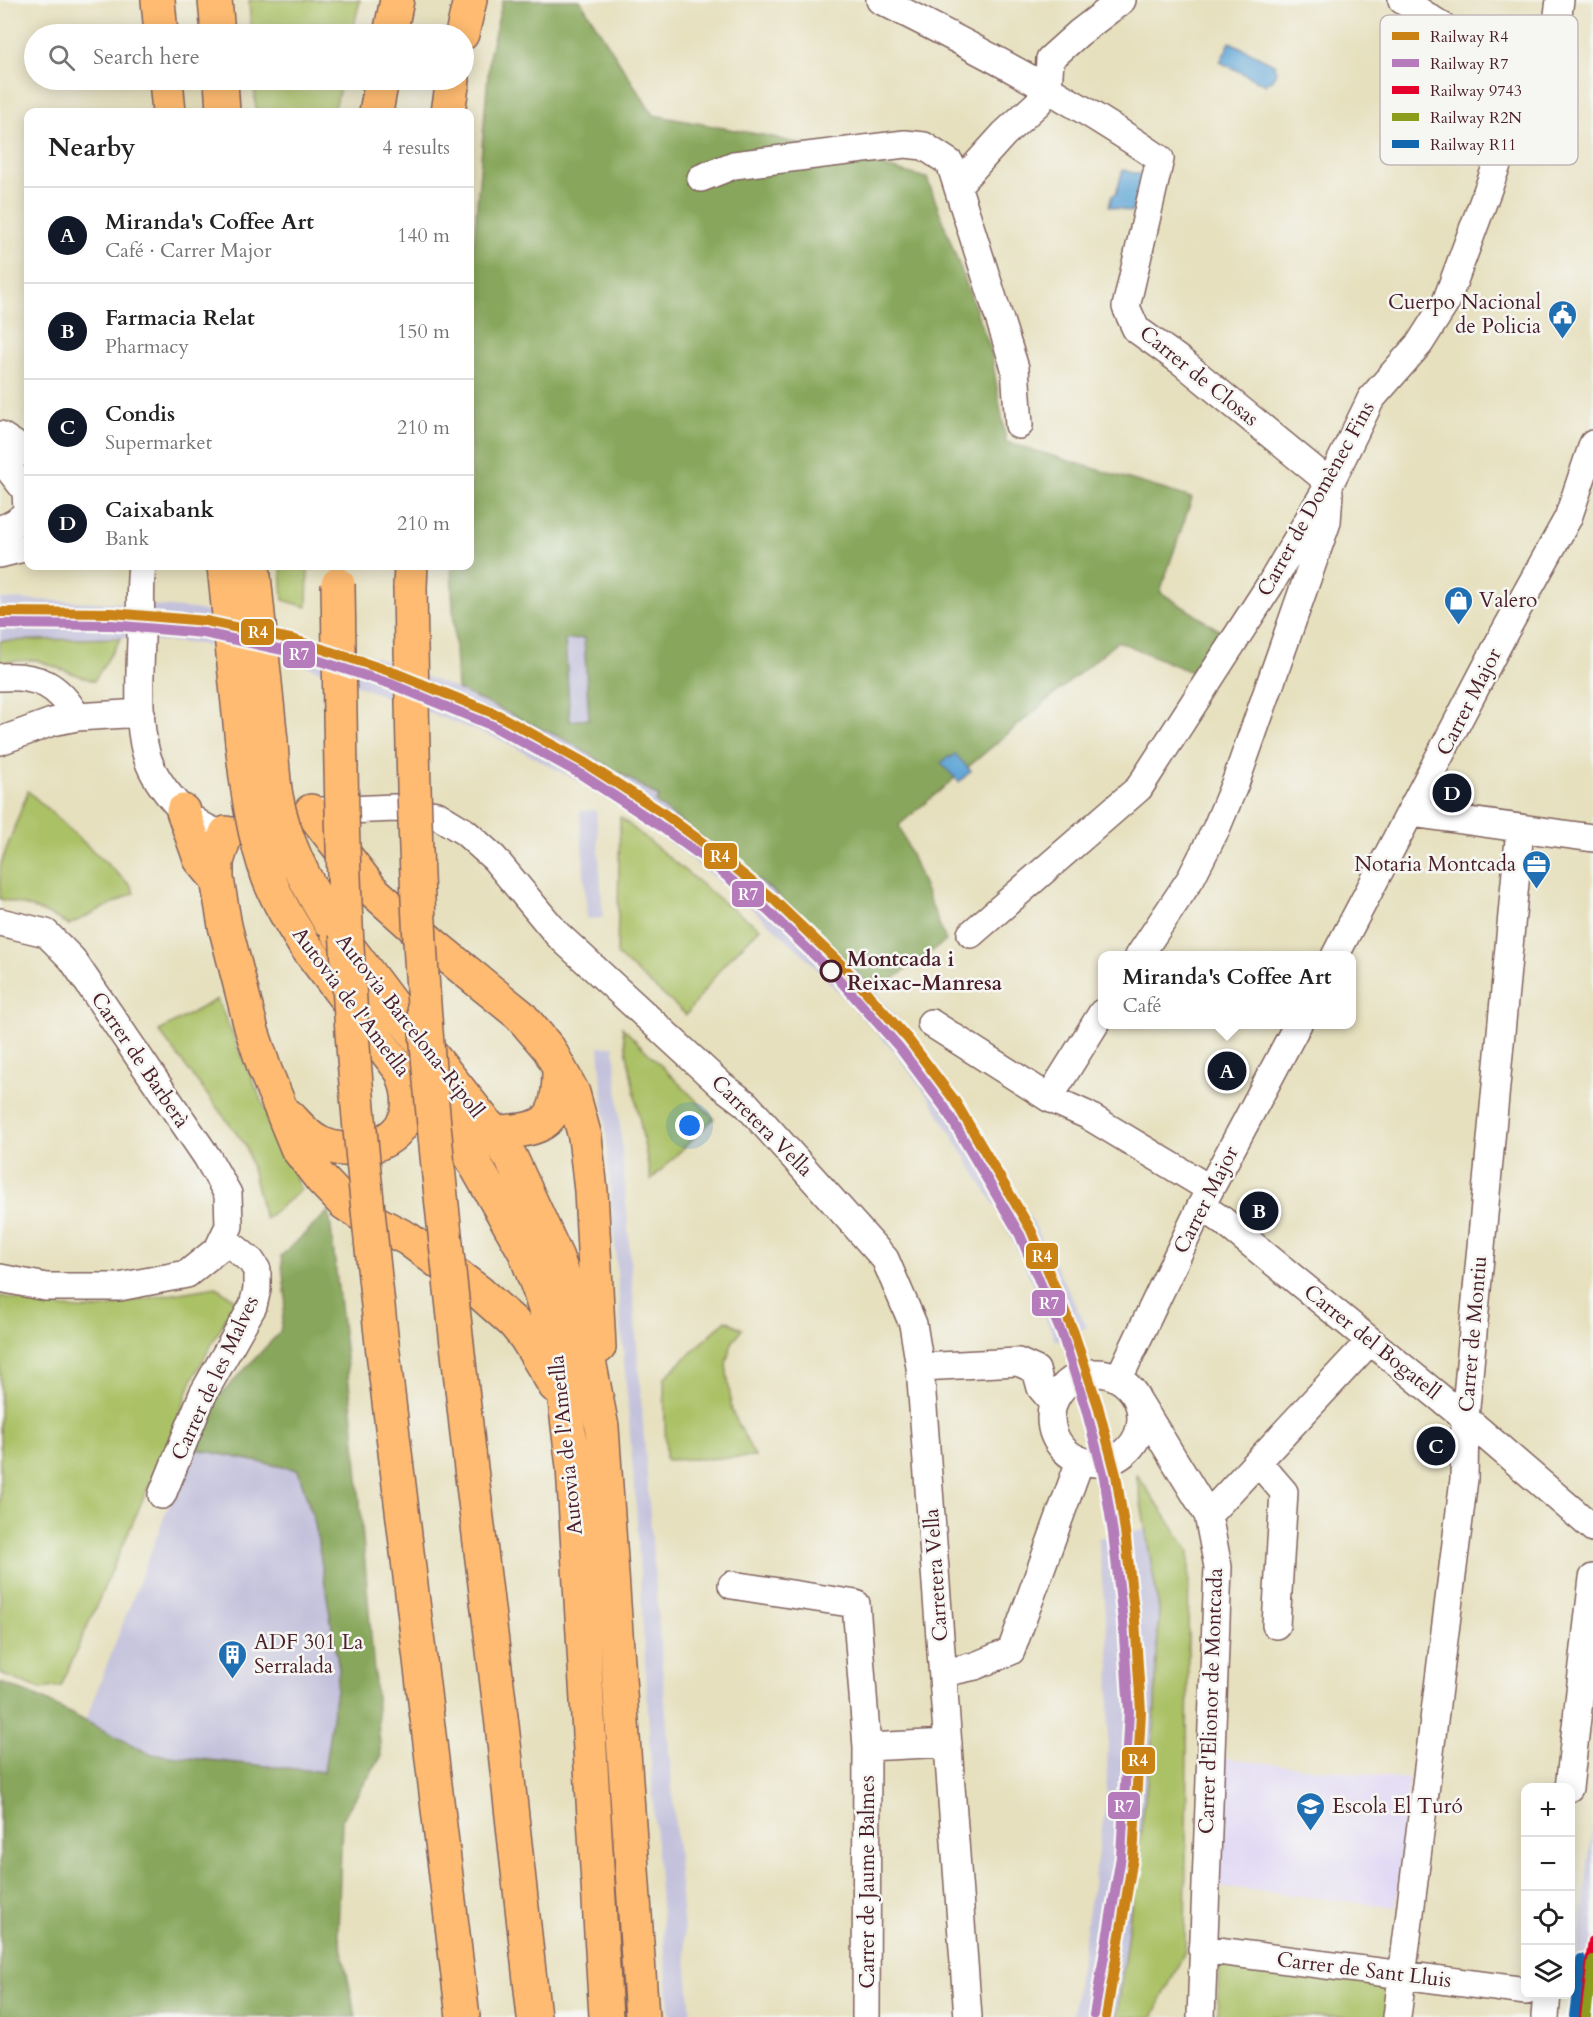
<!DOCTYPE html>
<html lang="en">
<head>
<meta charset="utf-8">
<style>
  :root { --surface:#fff; --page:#f6f6f6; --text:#222; --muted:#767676; --line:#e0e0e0; --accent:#111827 }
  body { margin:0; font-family:Cardo,serif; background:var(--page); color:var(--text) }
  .controls { position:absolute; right:18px; bottom:18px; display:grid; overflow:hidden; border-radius:12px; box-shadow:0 3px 15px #0003 }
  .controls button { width:54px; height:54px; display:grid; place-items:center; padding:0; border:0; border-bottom:2px solid var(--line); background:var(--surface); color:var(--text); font:30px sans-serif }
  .you { position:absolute; left:690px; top:1126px; width:21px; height:21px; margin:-15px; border:4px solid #fff; border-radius:50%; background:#1a73e8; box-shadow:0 0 0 9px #1a73e833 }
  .badge { display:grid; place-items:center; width:39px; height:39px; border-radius:50%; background:var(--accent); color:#fff; font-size:20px; font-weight:700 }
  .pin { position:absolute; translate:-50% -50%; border:3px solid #fff; box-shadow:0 2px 6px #0006 }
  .popup { position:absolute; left:1098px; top:951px; width:258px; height:78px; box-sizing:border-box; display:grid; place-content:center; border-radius:12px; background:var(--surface); filter:drop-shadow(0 2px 4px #0005); font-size:20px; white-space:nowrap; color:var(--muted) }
  .popup b { font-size:22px; color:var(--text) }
  .popup::after { content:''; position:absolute; left:50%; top:100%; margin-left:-12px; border:12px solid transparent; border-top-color:var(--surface) }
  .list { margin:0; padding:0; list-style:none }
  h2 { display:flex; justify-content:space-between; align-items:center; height:78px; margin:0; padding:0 24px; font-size:26px }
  h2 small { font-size:20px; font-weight:400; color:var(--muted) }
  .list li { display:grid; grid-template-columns:39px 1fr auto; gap:18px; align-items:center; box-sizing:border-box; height:96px; padding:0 24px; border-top:2px solid var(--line) }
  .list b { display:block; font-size:22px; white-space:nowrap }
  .list p { margin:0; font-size:20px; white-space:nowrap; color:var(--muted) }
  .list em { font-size:20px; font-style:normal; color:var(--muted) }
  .icon { flex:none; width:33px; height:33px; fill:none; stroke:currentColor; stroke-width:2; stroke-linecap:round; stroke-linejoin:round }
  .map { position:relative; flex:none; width:1593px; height:2017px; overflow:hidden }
  .search { position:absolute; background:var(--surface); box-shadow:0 3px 15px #0003; left:24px; top:24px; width:450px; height:66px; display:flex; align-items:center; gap:15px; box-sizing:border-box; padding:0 21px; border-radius:33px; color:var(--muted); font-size:22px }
  .panel { position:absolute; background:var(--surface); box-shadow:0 3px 15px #0003; left:24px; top:108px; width:450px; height:462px; border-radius:12px }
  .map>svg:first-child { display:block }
</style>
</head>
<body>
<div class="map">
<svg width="1593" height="2017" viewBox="0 0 1593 2017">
  <rect width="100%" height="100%" fill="#f6f6f2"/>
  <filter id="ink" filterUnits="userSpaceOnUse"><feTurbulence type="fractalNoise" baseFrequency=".0167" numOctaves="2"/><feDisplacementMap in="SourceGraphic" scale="12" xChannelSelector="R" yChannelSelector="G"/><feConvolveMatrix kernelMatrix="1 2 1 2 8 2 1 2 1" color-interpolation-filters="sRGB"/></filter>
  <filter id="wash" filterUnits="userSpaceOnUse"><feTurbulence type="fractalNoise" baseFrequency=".008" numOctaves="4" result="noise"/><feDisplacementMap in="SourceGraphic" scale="24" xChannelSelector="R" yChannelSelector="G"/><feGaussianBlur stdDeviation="1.35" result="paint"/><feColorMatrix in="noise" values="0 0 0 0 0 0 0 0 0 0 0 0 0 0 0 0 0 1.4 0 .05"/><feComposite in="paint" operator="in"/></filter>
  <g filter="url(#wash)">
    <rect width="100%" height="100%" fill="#e6e0be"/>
    <path fill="#dfd5f5" d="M 1222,1758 L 1409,1779 L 1396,1907 L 1215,1886 Z"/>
    <path fill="#c3c1db" d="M 0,599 L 122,603 L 194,609 L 290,630 L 379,658 L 457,689 L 568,741 L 660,797 L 656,802 L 774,892 L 865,980 L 910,1035 L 958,1098 L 1035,1226 L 1087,1327 L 1055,1341 L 1027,1271 L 998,1211 L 931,1101 L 893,1050 L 802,953 L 734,893 L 634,814 L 576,780 L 503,741 L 288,659 L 199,644 L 121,638 L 0,641 Z
      M 584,638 L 589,720 L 570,721 L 565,639 Z
      M 596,810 L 603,918 L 587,919 L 580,811 Z
      M 614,1046 L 656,1593 L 691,2017 L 670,2017 L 654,1818 L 637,1522 L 599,1047 Z
      M 191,1448 L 298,1470 L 315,1524 L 339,1669 L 324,1772 L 150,1754 L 85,1721 Z
      M 1145,1529 L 1159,1609 L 1154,1727 L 1117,2017 L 1072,2017 L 1106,1802 L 1110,1664 L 1098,1538 Z
      M 1593,1823 L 1593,2017 L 1570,2017 Z"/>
    <path fill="#abc166" stroke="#7a7048" stroke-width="1.5" d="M 249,0 L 360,0 L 352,34 L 251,34 Z
      M 254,80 L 342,80 L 334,112 L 256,112 Z
      M 281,566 L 308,566 L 307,607 L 283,600 Z
      M 121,638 L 94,681 L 36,660 L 0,662 L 0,641 Z
      M 28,791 L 131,886 L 134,893 L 69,925 C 47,912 25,904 0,899 L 0,866 Z
      M 620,817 L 724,903 L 760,928 L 724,964 L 686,1015 L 617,955 Z
      M 217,999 L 301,1190 L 265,1219 L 246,1146 L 159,1031 Z
      M 622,1027 L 714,1118 L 651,1180 Z
      M 216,1287 L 236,1300 L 191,1382 L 179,1417 L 61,1686 L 41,1689 L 0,1674 L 0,1296 C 32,1303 94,1318 124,1302 Z
      M 726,1320 L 742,1329 L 732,1343 L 726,1364 L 732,1411 L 755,1457 L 666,1460 L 664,1378 Z
      M 1136,1473 L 1189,1551 L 1185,1951 L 1153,2017 L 1117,2017 L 1154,1727 L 1159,1609 Z
      M 1219,1964 L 1391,1984 L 1387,2017 L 1217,2017 Z"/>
    <path fill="#88a75b" stroke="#696343" stroke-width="1.5" fill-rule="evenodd" d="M 503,0 L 580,0 L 653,115 L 773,137 L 927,178 L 991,351 L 1006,442 L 1192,498 L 1160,592 L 1222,632 L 1191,672 L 1118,641 L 899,825 L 946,941 L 875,992 L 865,980 L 774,892 L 655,802 L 659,797 L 568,741 L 457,689 L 451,566 L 470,566 L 470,287 L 490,52 ZM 584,638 L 589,719 L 570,721 L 565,640 Z
      M 329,1211 L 353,1418 L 381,1757 L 342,1819 L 338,1932 L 356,2017 L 0,2017 L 0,1682 L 40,1698 L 150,1754 L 324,1772 L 339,1669 L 315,1524 L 298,1470 L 191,1448 L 215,1401 L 280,1332 L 286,1299 L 281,1256 Z"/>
    <path fill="#62a7d7" stroke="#566381" stroke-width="1.5" d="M 1230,42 L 1276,65 L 1274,68 L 1277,70 L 1271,82 L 1268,81 L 1266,85 L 1220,62 Z
      M 1123,170 L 1142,175 L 1132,212 L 1109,206 L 1112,195 L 1116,194 Z
      M 955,754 L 971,771 L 959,782 L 941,763 L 948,757 L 950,758 Z"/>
  </g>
  <g filter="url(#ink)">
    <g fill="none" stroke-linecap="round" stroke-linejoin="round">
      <defs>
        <path id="street" d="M 880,0 C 976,48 1071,98 1160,159 L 1126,307 L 1136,329 L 1182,362 L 1330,483
          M 1402,0 L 1462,39 L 1498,162
          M 1048,90 L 1050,59 L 1079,33 L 1122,0
          M 701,178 L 734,165 L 905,144 L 924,146 L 950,163 L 1015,368 L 1019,425
          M 958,185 L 1004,134 L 1038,103 L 1048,90
          M 0,435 L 28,453
          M 0,458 L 26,491 L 27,511 C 20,521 11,526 0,529
          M 0,554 L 28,547
          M 142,566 C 139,590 141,615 141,639 C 140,673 137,720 146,753 C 153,781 186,821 213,831 C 224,835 234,831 244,829
          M 0,677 C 38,675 58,684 77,717
          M 0,741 L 52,722 L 77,717 L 141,713
          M 323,811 L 395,808 L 437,815 L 465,832 L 494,858 L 557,934 L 721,1085 L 746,1104 L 885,1259 L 913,1324 L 920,1367 L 968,2017
          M 1411,813 L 1593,838
          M 0,922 L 46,933 L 72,959 L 207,1157 L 228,1194 L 229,1226 L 218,1249 L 187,1274 L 119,1287 L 46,1287 L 0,1278
          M 971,934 L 1139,788 L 1270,585 L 1330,483 L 1371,399 L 1420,343 L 1446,302 L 1498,162 L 1553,52 L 1560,0
          M 1139,956 L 1191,878 L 1216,829 L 1236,781 L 1327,522 L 1329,493
          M 1335,956 L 1503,635 L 1568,518 L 1593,444
          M 931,1023 L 1049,1098 L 1087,1115 L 1210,1189
          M 1049,1098 L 1102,1013
          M 1201,1206 L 1222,1220 L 1465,1418 L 1593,1528
          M 920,1367 L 1018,1362 L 1036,1370 L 1041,1388 L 1053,1402
          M1051 1418a45 45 0 1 1 90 0a45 45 0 1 1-90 0Z
          M 1119,1378 L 1201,1206 L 1298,1024
          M 1140,1404 L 1208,1515 L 1218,1567 L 1201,2017
          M 1258,1462 L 1284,1492 L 1276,1625
          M 162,1495 L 203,1394 L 253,1306 L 257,1289 L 257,1270 L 251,1261 L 223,1238
          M 1208,1515 L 1370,1341
          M 732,1585 L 856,1604 L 867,1747 L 866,2017
          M 943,1673 L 975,1666 L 1011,1651 L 1080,1461
          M 867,1747 L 948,1743
          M 1569,1788 L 1593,1578
          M 1202,1949 L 1526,1991
          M 1397,2017 L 1464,1479 L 1465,1418 L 1520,829
          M 1545,2017 L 1547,1994"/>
        <path id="highway" d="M 158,0 L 161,34
          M 215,0 L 218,34
          M 390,34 L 397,0
          M 462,34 L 470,0
          M 166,80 L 169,112
          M 221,80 L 223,112
          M 376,112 L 382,80
          M 448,112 L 453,80
          M 224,566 L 242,743
          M 253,566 L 271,741
          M 410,587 L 411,566
          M 183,811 L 200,859 L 217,879
          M 311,811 L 372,890 L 435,946 L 520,1015 L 549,1049 L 573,1093 L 585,1137 L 591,1191 L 599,1347
          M 226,833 L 217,862 L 217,879 L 225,926 L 252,1031 L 265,1070 L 297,1148 L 321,1179 L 344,1203 L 365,1217 L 408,1239 L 479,1292 L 514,1323 L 526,1338 L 555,1386
          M 337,932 L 395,1009 L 493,1132 L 511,1158 L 557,1258 L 584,1335 L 602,1427 L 642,2017
          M 304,944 L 402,1072 L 467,1150 L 525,1252 L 539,1290 L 551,1329 L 562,1376 L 573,1467 L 606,2017
          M 289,1116 C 299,1126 308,1138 320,1143 C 352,1158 401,1146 408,1109 C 410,1096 406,1084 402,1072
          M 493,1132 C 547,1131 559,1123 559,1069
          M 382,1344 L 463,2017
          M 469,1452 L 502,1725 L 534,2017"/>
      </defs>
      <use href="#street" stroke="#81635e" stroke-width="30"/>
      <use href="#highway" stroke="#81635e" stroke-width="36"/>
      <use href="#street" stroke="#fff" stroke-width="27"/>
      <use href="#highway" stroke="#febb71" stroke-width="33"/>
      <defs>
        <path id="highway-bridge" d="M 338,584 C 340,711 341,838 348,965 C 354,1091 369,1218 382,1344
          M 410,587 C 412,711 414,835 421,959 C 431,1124 451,1288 469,1452
          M 271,741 C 272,759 273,778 276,796 C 284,840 305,881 328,919
          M 242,743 C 247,790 253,835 269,879 C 278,902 291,923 304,944"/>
      </defs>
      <use href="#highway-bridge" stroke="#81635e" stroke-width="36" stroke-linecap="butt"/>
      <use href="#highway-bridge" stroke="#febb71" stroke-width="33"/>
      <defs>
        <path id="rail-1" d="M 0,612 L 112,613 L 206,621 L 295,640 L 395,673 L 498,715 L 585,763 L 663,813 L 718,854 L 774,900 L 845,968 L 908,1039 L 955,1101 L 1031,1230 L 1074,1333 L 1098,1406 L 1116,1475 L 1125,1531 L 1135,1620 L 1141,1712 L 1133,1858 L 1106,2017"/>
        <path id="rail-2" d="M 0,624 L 111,625 L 204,633 L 292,652 L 391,684 L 493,726 L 579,773 L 656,823 L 711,863 L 766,909 L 836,976 L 899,1047 L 945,1108 L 1020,1235 L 1063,1337 L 1086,1409 L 1104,1477 L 1113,1533 L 1123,1621 L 1129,1712 L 1121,1857 L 1094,2015"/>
        <path id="rail-3" d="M 1583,2017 L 1593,1941"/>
        <path id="rail-4" d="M 1586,2017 L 1593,1960"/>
        <path id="rail-5" d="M 1574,2016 L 1581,1959"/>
      </defs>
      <use href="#rail-1" stroke="#f6f6f2" stroke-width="15"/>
      <use href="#rail-2" stroke="#f6f6f2" stroke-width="15"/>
      <use href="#rail-3" stroke="#f6f6f2" stroke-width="15"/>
      <use href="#rail-4" stroke="#f6f6f2" stroke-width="15"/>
      <use href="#rail-5" stroke="#f6f6f2" stroke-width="15"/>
      <use href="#rail-1" stroke="#cb8214" stroke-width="10"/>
      <use href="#rail-2" stroke="#b57bba" stroke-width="10"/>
      <use href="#rail-3" stroke="#e4002b" stroke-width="10"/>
      <use href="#rail-4" stroke="#8c9c1c" stroke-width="10"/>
      <use href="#rail-5" stroke="#1267af" stroke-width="10"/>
    </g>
  </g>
  <defs>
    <symbol id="civic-pin" viewBox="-11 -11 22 30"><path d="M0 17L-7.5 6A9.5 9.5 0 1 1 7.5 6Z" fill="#1f6fb2" stroke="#f6f6f2"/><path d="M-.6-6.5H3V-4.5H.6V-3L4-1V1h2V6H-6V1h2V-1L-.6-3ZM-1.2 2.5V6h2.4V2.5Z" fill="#fff"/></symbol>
    <symbol id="shop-pin" viewBox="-11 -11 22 30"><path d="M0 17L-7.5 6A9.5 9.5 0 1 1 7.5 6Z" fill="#1f6fb2" stroke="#f6f6f2"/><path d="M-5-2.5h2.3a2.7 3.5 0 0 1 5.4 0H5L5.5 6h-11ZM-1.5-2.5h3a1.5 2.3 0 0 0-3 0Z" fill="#fff"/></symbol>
    <symbol id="office-pin" viewBox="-11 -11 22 30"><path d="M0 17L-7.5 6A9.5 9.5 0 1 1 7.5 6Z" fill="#1f6fb2" stroke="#f6f6f2"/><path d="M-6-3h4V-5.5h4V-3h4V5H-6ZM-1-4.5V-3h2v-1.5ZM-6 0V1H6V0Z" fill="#fff"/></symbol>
    <symbol id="building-pin" viewBox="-11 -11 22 30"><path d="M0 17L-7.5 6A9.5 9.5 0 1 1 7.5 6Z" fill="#1f6fb2" stroke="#f6f6f2"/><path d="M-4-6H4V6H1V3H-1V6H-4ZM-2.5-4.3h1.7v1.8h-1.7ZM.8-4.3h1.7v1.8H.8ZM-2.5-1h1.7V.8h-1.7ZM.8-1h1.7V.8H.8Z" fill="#fff"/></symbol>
    <symbol id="school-pin" viewBox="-11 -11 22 30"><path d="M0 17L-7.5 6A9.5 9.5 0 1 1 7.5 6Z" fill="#1f6fb2" stroke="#f6f6f2"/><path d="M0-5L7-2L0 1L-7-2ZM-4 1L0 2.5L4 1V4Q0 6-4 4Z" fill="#fff"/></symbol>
  </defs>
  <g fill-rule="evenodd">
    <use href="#civic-pin" x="1546" y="298" width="33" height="45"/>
    <use href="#shop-pin" x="1442" y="584" width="33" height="45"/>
    <use href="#office-pin" x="1520" y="848" width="33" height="45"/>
    <use href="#building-pin" x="216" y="1638" width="33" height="45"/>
    <use href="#school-pin" x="1294" y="1790" width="33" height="45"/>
  </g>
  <circle fill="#f6f6f2" stroke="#4a1f2b" stroke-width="3" cx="831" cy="971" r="10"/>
  <g text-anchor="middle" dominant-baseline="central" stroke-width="5" stroke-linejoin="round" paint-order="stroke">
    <g font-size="21" fill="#4a1f2b" stroke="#f6f6f2" text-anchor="start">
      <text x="1541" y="302" text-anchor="end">Cuerpo Nacional<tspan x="1541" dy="24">de Policia</tspan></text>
      <text x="1479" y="600">Valero</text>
      <text x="1516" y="864" text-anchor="end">Notaria Montcada</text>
      <text x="254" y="1642">ADF 301 La<tspan x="254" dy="24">Serralada</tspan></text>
      <text x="1332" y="1806">Escola El Turó</text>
    </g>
    <g font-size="21" fill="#4a1f2b" stroke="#f6f6f2">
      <text transform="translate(1199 376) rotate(39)">Carrer de Closas</text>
      <text transform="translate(1316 499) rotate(-61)">Carrer de Domènec Fins</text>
      <text transform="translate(1469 702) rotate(-63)">Carrer Major</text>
      <text transform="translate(351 1002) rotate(53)">Autovia de l'Ametlla</text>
      <text transform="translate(410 1026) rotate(52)">Autovia Barcelona-Ripoll</text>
      <text transform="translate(140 1060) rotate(56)">Carrer de Barberà</text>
      <text transform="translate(762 1126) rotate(45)">Carretera Vella</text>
      <text transform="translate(1206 1200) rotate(-63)">Carrer Major</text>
      <text transform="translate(1473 1334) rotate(-85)">Carrer de Montiu</text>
      <text transform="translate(1372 1342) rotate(39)">Carrer del Bogatell</text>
      <text transform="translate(215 1378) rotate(-65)">Carrer de les Malves</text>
      <text transform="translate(566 1445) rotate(-96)">Autovia de l'Ametlla</text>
      <text transform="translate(936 1575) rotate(-94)">Carretera Vella</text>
      <text transform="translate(1211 1701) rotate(-88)">Carrer d'Elionor de Montcada</text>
      <text transform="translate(867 1882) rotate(-90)">Carrer de Jaume Balmes</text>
      <text transform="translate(1364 1970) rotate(7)">Carrer de Sant Lluis</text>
    </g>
    <g font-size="21" font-weight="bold" fill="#4a1f2b" stroke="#f6f6f2" text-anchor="start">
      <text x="847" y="959">Montcada i<tspan x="847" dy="24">Reixac-Manresa</tspan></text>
    </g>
  </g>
  <rect x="1380" y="15" width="198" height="150" rx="9" fill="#f6f6f2" stroke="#c2b6b6" stroke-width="1.5"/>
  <rect x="1392" y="32" width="27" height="8" fill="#cb8214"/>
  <rect x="1392" y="59" width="27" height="8" fill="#b57bba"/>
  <rect x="1392" y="86" width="27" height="8" fill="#e4002b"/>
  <rect x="1392" y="113" width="27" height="8" fill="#8c9c1c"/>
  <rect x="1392" y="140" width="27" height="8" fill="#1267af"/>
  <g font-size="16" fill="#4a1f2b">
    <text x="1430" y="42">Railway R4</text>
    <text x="1430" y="69">Railway R7</text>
    <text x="1430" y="96">Railway 9743</text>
    <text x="1430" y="123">Railway R2N</text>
    <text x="1430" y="150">Railway R11</text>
  </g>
  <g stroke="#f6f6f2" stroke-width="2">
    <rect x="240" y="618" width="35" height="28" rx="6" fill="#cb8214"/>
    <rect x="282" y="640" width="34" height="29" rx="6" fill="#b57bba"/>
    <rect x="703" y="842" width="35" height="28" rx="6" fill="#cb8214"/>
    <rect x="731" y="880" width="34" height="28" rx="6" fill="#b57bba"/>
    <rect x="1025" y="1242" width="34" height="28" rx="6" fill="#cb8214"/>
    <rect x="1031" y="1289" width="35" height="28" rx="6" fill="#b57bba"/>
    <rect x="1121" y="1746" width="35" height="29" rx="6" fill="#cb8214"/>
    <rect x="1107" y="1791" width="34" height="29" rx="6" fill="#b57bba"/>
  </g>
  <g font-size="16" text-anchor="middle" font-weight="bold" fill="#fff">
    <text x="258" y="638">R4</text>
    <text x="299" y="660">R7</text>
    <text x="720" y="862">R4</text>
    <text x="748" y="900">R7</text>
    <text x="1042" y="1262">R4</text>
    <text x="1049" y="1309">R7</text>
    <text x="1138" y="1766">R4</text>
    <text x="1124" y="1812">R7</text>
  </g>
</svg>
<div class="controls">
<button>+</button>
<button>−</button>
<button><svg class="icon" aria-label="locate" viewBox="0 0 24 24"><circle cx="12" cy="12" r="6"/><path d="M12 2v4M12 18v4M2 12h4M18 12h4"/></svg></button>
<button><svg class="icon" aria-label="layers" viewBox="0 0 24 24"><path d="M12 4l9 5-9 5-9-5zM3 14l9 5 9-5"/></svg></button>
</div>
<div class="you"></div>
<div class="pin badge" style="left:1227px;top:1071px">A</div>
<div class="popup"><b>Miranda's Coffee Art</b>Café</div>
<div class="pin badge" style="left:1259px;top:1211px">B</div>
<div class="pin badge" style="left:1436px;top:1446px">C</div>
<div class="pin badge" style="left:1452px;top:793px">D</div>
<div class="search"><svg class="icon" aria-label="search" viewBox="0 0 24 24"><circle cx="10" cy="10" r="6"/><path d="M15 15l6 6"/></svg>Search here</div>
<section class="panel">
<h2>Nearby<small>4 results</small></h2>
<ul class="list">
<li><span class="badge">A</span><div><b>Miranda's Coffee Art</b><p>Café · Carrer Major</p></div><em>140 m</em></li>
<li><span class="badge">B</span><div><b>Farmacia Relat</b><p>Pharmacy</p></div><em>150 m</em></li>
<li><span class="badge">C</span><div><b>Condis</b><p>Supermarket</p></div><em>210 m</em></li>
<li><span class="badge">D</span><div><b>Caixabank</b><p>Bank</p></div><em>210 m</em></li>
</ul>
</section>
</div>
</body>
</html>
